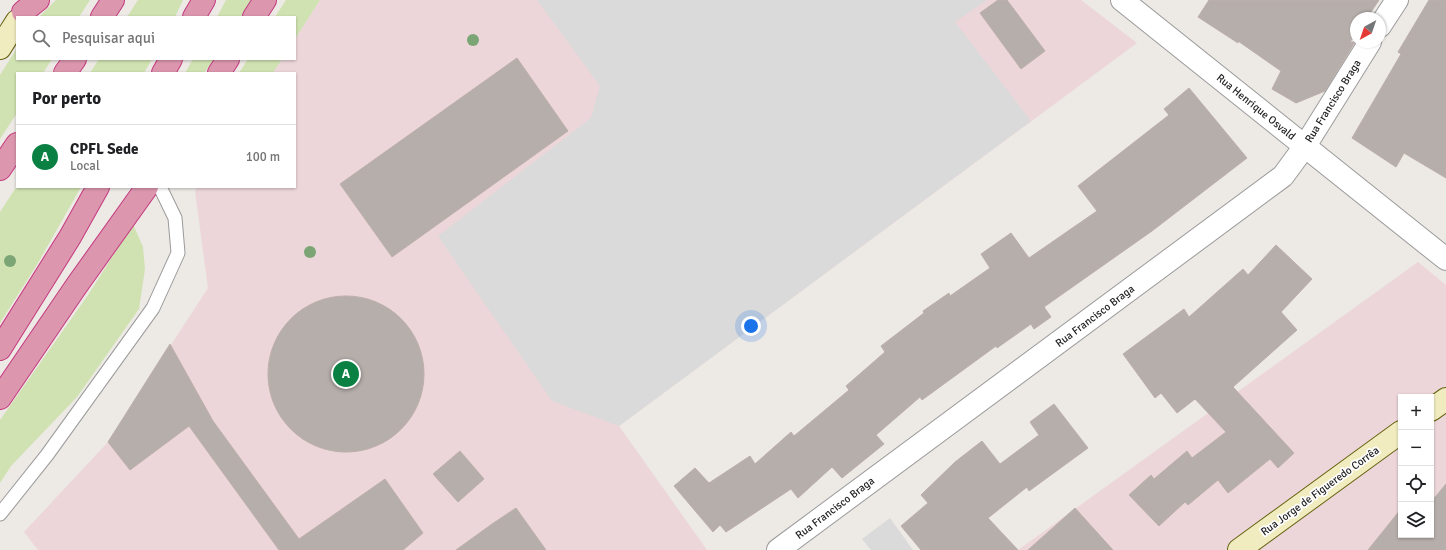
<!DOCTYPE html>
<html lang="pt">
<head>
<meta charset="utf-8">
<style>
  :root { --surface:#fff; --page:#f6f6f6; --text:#202124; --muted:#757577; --line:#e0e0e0; --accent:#0b8043 }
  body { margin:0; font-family:Signika,sans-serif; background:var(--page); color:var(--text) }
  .controls { position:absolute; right:12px; bottom:12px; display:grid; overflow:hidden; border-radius:0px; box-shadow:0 1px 3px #0004 }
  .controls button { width:36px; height:36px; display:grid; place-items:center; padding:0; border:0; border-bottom:1px solid var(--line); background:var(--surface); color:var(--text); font:20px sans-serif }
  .compass { position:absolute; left:1350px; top:12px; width:36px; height:36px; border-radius:50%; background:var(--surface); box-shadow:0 1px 3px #0004; rotate:220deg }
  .you { position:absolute; left:751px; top:326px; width:14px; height:14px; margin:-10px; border:3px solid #fff; border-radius:50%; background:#1a73e8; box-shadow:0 0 0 6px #1a73e833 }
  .badge { display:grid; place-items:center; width:26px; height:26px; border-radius:50%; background:var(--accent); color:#fff; font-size:13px; font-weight:700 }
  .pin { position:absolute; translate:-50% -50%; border:2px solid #fff; box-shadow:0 1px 4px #0006 }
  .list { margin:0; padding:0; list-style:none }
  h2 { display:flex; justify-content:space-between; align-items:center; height:52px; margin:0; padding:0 16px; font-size:17px }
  h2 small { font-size:13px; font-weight:400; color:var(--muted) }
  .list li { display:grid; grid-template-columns:26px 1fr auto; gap:12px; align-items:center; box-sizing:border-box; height:64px; padding:0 16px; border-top:1px solid var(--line) }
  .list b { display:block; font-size:15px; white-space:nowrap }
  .list p { margin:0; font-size:13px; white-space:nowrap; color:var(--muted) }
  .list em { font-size:13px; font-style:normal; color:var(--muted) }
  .icon { flex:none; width:22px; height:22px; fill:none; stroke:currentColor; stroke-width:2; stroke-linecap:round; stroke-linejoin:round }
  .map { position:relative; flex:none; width:1446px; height:550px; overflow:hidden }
  .search { position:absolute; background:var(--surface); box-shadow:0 1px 3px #0004; left:16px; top:16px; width:280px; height:44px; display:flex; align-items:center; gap:10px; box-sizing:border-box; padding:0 14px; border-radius:0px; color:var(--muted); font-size:15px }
  .panel { position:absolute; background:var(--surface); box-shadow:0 1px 3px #0004; left:16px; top:72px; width:280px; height:116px; border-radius:0px }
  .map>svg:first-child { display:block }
</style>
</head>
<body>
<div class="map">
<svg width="1446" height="550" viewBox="0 0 1446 550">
  <rect width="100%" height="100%" fill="#ede9e5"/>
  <path fill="#ecd6d9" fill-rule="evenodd" d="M 320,0 L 1081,0 L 1137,43 L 619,426 L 707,550 L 38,550 L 24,532 L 108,442 L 208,288 L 195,191 L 197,187 L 295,187 L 295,73 L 273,73 L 282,59 L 295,59 L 295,39 Z
    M 1418,262 L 1446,285 L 1446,550 L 1018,550 ZM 1401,397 L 1431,397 L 1431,535 L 1401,535 Z"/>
  <path fill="#d0e2b1" d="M 56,0 L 90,0 L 79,17 L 39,17 Z
    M 138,0 L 183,0 L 175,17 L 127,17 Z
    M 226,0 L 252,0 L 241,17 L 217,17 Z
    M 286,0 L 320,0 L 295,39 L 295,17 L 275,17 Z
    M 17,48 L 17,59 L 52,59 L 43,73 L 17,73 L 17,113 L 0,139 L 0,75 Z
    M 99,59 L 152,59 L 144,73 L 90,73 Z
    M 193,59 L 214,59 L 204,73 L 185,73 Z
    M 248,59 L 282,59 L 273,73 L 239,73 Z
    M 17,186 L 81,187 L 38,263 L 0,323 L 0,212 Z
    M 133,224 L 143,247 L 145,269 L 139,309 L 77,397 L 11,466 L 0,483 L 0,420 L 88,295 Z"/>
  <path fill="#dadada" d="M 537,0 L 987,0 L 955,22 L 1031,121 L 619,426 L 552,401 L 438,236 L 591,118 L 600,86 Z
    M 890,518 L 913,550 L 871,550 L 862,539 Z"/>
  <path fill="#b6aeab" stroke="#bdafa9" d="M 998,0 L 1007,0 L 1045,51 L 1021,69 L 980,13 Z
    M 1209,0 L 1379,0 L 1367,18 L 1356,18 L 1356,34 L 1350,42 L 1355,42 L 1325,91 L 1296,103 L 1272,89 L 1281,71 L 1238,41 L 1238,43 L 1198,17 Z
    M 1429,0 L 1446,0 L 1446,178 L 1404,153 L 1396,167 L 1352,138 L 1401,54 L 1398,52 Z
    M 517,58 L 568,131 L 392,257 L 340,184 Z
    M 1189,88 L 1247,158 L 1152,231 L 1044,307 L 1051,317 L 1034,329 L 1031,324 L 997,348 L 996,346 L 922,400 L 920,397 L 876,435 L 884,444 L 842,478 L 832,467 L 798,498 L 791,489 L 726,532 L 720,525 L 713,532 L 674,486 L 695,468 L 709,483 L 750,456 L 755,464 L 791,432 L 794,436 L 849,390 L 846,386 L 885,352 L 881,346 L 924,313 L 923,311 L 949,293 L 950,296 L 990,268 L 981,254 L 1011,233 L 1029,258 L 1097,211 L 1078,186 L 1169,115 L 1164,109 Z
    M 1276,245 L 1312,279 L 1281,312 L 1297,330 L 1233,387 L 1294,453 L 1278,468 L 1270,459 L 1228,493 L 1218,480 L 1188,505 L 1185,502 L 1159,526 L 1129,495 L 1151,475 L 1154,479 L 1187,451 L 1192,458 L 1226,432 L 1195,399 L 1177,413 L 1161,393 L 1155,398 L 1123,354 L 1184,309 L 1189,317 L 1243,269 L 1248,275 Z
    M268 374a78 78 0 1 1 156 0a78 78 0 1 1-156 0Z
    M 170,344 L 213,421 L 299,539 L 385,479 L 423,533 L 403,550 L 279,550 L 189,426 L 130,470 L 108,442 Z
    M 1054,404 L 1088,448 L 1029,491 L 1027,487 L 988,518 L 1018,550 L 921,550 L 901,526 L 928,503 L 921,495 L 955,462 L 982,441 L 1000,464 L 1039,435 L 1030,422 Z
    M 460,451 L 484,479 L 458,502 L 433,474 Z
    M 1446,484 L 1446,550 L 1368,550 L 1401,509 L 1401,539 L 1404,535 L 1431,535 L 1431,502 Z
    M 516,508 L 546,550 L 456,550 L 492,524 Z
    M 1075,508 L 1113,550 L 1028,550 Z"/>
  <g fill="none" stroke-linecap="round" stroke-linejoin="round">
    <defs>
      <path id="lane" d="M 0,514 L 47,455 L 153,308 L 178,253 L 175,218 L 160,187"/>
      <path id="street" d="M 1122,0 L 1446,259
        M 1380,26 L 1397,0
        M 778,550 L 1283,176 L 1305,146 L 1370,42"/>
      <path id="secondary" d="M 0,48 L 17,21
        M 1431,410 L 1446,399
        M 1239,550 L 1401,432"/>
      <path id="highway" d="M 23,12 L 38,0
        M 102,17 L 113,0
        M 194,17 L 204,0
        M 254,17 L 265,0
        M 65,73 L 75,59
        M 163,73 L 171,59
        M 219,73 L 228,59
        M 0,169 L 17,144
        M 0,349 L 70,237 L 98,187
        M 0,398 L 77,285 L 147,187"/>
    </defs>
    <use href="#lane" stroke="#9b9b9b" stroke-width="15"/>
    <use href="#street" stroke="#9b9b9b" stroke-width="24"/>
    <use href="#secondary" stroke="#676312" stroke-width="24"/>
    <use href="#highway" stroke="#c4397f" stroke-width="24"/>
    <use href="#lane" stroke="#fff" stroke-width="13"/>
    <use href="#street" stroke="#fff" stroke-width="22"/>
    <use href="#secondary" stroke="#f1ecbf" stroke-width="22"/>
    <use href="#highway" stroke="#dc96ae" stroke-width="22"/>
  </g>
  <g fill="#7ca575">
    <circle cx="473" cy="40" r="6"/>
    <circle cx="310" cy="252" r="6"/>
    <circle cx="10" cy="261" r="6"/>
  </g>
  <g text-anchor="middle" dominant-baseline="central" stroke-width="3.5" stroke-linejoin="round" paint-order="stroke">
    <g font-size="11" fill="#1e1e1e" stroke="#fff">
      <text transform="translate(1333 101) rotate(-58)">Rua Francisco Braga</text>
      <text transform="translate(1256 107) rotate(39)">Rua Henrique Osvald</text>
      <text transform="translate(1095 316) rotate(-37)">Rua Francisco Braga</text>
      <text transform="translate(1320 491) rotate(-36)">Rua Jorge de Figueredo Corrêa</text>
      <text transform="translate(835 508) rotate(-37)">Rua Francisco Braga</text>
    </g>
  </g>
</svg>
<div class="controls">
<button>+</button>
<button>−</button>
<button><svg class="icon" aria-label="locate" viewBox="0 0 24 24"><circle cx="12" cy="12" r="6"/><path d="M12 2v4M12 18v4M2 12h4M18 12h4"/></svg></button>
<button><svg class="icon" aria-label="layers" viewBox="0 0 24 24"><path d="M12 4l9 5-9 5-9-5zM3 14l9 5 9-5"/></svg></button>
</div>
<svg class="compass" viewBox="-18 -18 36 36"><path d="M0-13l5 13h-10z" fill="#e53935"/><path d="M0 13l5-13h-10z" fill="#757577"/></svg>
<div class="you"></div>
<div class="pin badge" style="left:346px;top:374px">A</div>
<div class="search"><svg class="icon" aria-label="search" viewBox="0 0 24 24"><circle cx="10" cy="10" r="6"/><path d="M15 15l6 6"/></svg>Pesquisar aqui</div>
<section class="panel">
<h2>Por perto<small></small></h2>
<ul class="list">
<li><span class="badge">A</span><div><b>CPFL Sede</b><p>Local</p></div><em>100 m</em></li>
</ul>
</section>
</div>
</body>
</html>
